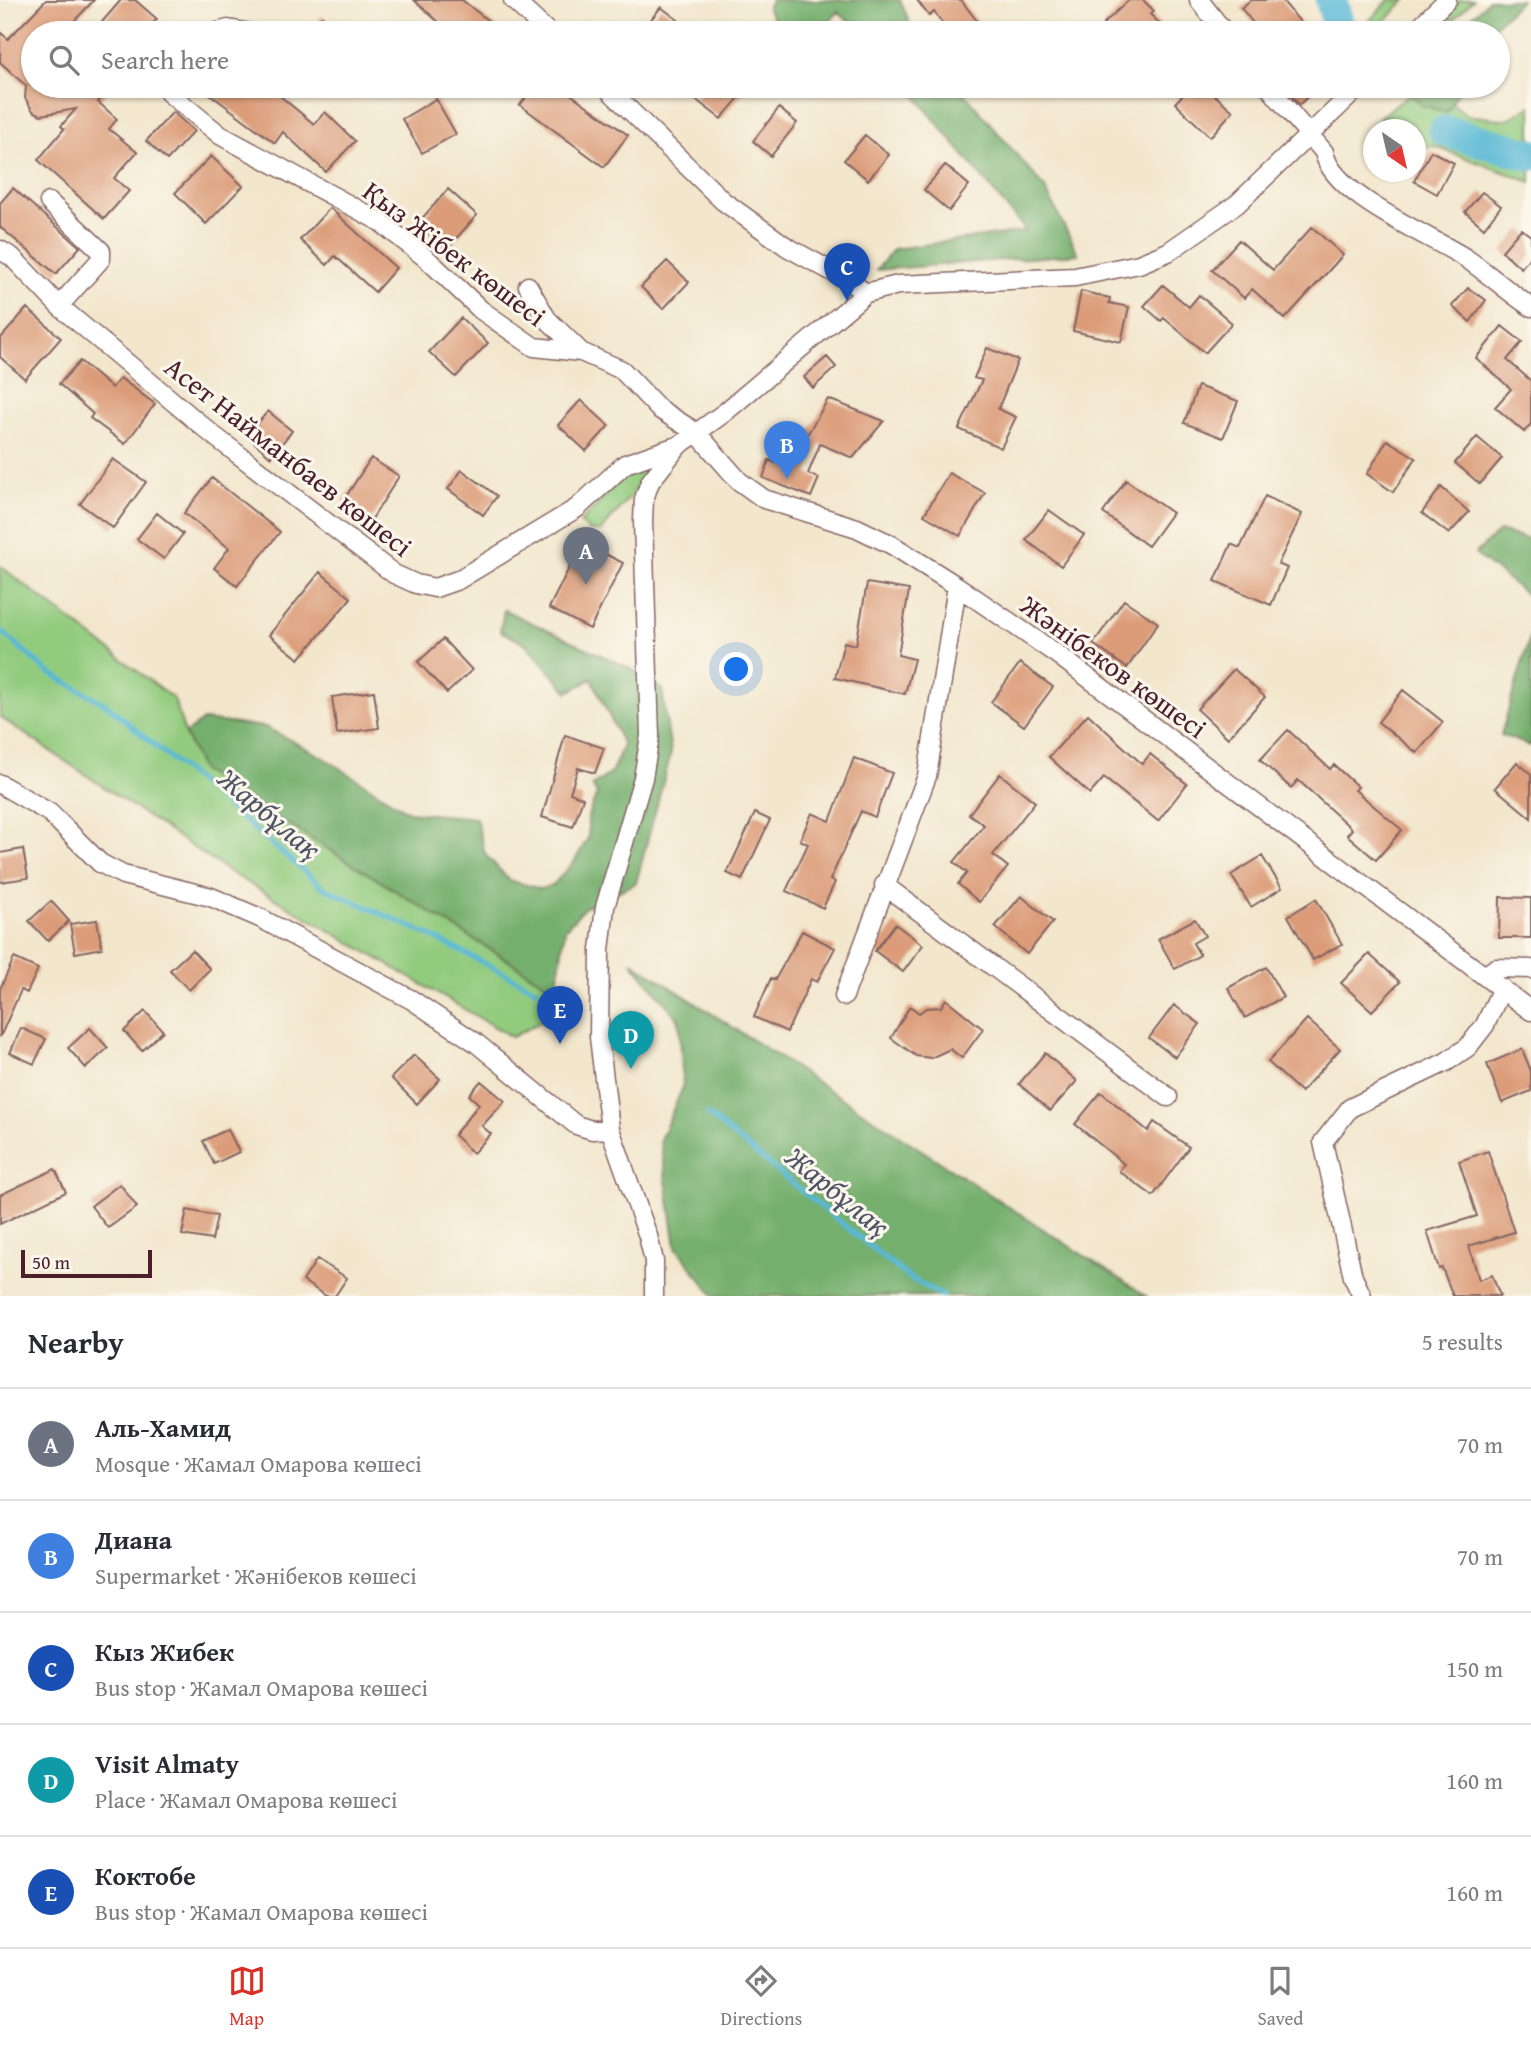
<!DOCTYPE html>
<html lang="en">
<head>
<meta charset="utf-8">
<style>
  :root { --surface:#fff; --page:#f7f7f7; --text:#2b2b33; --muted:#7c7c81; --line:#e1e1e2; --accent:#d93025 }
  body { margin:0; font-family:"Gentium Book Plus",serif; background:var(--page); color:var(--text) }
  .compass { position:absolute; left:1363px; top:119px; width:63px; height:63px; border-radius:50%; background:var(--surface); box-shadow:0 2px 5px #0004; rotate:146deg }
  .scale { position:absolute; left:21px; bottom:18px; width:131px; box-sizing:border-box; padding-left:7px; border:4px solid #4a1f2b; border-top:0; font-size:19px; line-height:24px; white-space:nowrap; color:#4a1f2b; -webkit-text-stroke:5px #fbf7ec; paint-order:stroke }
  .you { position:absolute; left:737px; top:670px; width:24px; height:24px; margin:-18px; border:5px solid #fff; border-radius:50%; background:#1a73e8; box-shadow:0 0 0 10px #1a73e833 }
  .badge { display:grid; place-items:center; width:46px; height:46px; border-radius:50%; background:var(--accent); color:#fff; font-size:23px; font-weight:700 }
  .pin { position:absolute; translate:-50% -58px; filter:drop-shadow(0 2px 4px #0008) }
  .pin::after { content:''; position:absolute; top:37px; width:24px; height:21px; background:inherit; clip-path:polygon(0 0,100% 0,50% 100%) }
  .list { margin:0; padding:0; list-style:none }
  h2 { display:flex; justify-content:space-between; align-items:center; height:91px; margin:0; padding:0 28px; font-size:30px }
  h2 small { font-size:23px; font-weight:400; color:var(--muted) }
  .list li { display:grid; grid-template-columns:46px 1fr auto; gap:21px; align-items:center; box-sizing:border-box; height:112px; padding:0 28px; border-top:2px solid var(--line) }
  .list b { display:block; font-size:26px; white-space:nowrap }
  .list p { margin:0; font-size:23px; white-space:nowrap; color:var(--muted) }
  .list em { font-size:23px; font-style:normal; color:var(--muted) }
  .icon { flex:none; width:38px; height:38px; fill:none; stroke:currentColor; stroke-width:2; stroke-linecap:round; stroke-linejoin:round }
  .map { position:relative; flex:none; width:1531px; height:1296px; overflow:hidden }
  .search { position:absolute; background:var(--surface); box-shadow:0 2px 5px #0004; left:21px; right:21px; top:21px; height:77px; display:flex; align-items:center; gap:18px; box-sizing:border-box; padding:0 24px; border-radius:38px; color:var(--muted); font-size:26px }
  .sheet { height:651px; background:var(--surface) }
  nav { display:flex; justify-content:space-around; align-items:center; box-sizing:border-box; height:98px; border-top:2px solid var(--line); background:var(--surface); font-size:19px; color:var(--muted) }
  nav a { display:grid; justify-items:center; gap:4px }
  nav .on { color:var(--accent) }
  .map>svg:first-child { display:block }
</style>
</head>
<body>
<div class="map">
<svg width="1531" height="1296" viewBox="0 0 1531 1296">
  <rect width="100%" height="100%" fill="#fbf7ec"/>
  <filter id="ink" filterUnits="userSpaceOnUse"><feTurbulence type="fractalNoise" baseFrequency=".0143" numOctaves="2"/><feDisplacementMap in="SourceGraphic" scale="14" xChannelSelector="R" yChannelSelector="G"/><feConvolveMatrix kernelMatrix="1 2 1 2 8 2 1 2 1" color-interpolation-filters="sRGB"/></filter>
  <filter id="wash" filterUnits="userSpaceOnUse"><feTurbulence type="fractalNoise" baseFrequency=".00686" numOctaves="4" result="noise"/><feDisplacementMap in="SourceGraphic" scale="28" xChannelSelector="R" yChannelSelector="G"/><feGaussianBlur stdDeviation="1.57" result="paint"/><feColorMatrix in="noise" values="0 0 0 0 0 0 0 0 0 0 0 0 0 0 0 0 0 1.4 0 .05"/><feComposite in="paint" operator="in"/></filter>
  <g filter="url(#wash)">
    <rect width="100%" height="100%" fill="#f2e6cc"/>
    <path fill="#92cb7e" stroke="#6e7554" stroke-width="2" d="M 1389,0 L 1406,0 L 1373,33 L 1367,33 L 1368,22 Z
      M 1460,0 L 1473,0 L 1440,33 L 1428,33 Z
      M 1419,86 L 1430,86 L 1467,115 L 1506,120 L 1531,106 L 1531,182 L 1433,146 L 1416,150 L 1416,130 L 1390,129 L 1379,118 Z
      M 665,455 L 601,531 L 590,531 L 580,523 L 621,479 Z
      M 0,566 L 174,699 L 185,734 L 202,771 L 556,990 L 549,1017 L 512,1037 L 231,873 L 0,717 Z"/>
    <path fill="#75af6d" stroke="#60674c" stroke-width="2" d="M 771,0 L 900,0 L 914,33 L 862,33 L 838,12 L 820,33 L 782,33 L 767,8 Z
      M 1489,0 L 1521,0 L 1488,33 L 1455,33 Z
      M 907,86 L 958,86 L 1045,188 L 1078,254 L 876,270 L 894,249 L 1026,231 Z
      M 1401,86 L 1454,86 L 1459,91 L 1447,112 L 1423,106 Z
      M 1499,531 L 1531,540 L 1531,598 L 1475,554 Z
      M 504,610 L 631,669 L 662,689 L 671,753 L 636,883 L 585,907 L 565,929 L 556,990 L 202,771 L 185,734 L 203,720 L 265,727 L 319,755 L 409,812 L 476,818 L 485,854 L 509,880 L 541,889 L 553,885 L 574,862 L 588,838 L 588,816 L 597,794 L 592,786 L 612,772 L 623,745 L 592,679 L 568,692 L 526,644 L 500,631 Z
      M 1531,633 L 1531,746 L 1501,735 Z
      M 631,961 L 1146,1296 L 714,1296 L 676,1247 L 660,1140 L 683,1087 L 679,1020 Z"/>
    <g fill="none" stroke-linecap="round" stroke-linejoin="round">
      <path stroke="#57b8d5" stroke-width="5" d="M 0,630 L 48,672 L 107,705 L 324,888 L 429,935 L 537,990
        M 708,1115 L 908,1277 L 943,1296"/>
      <path stroke="#57b8d5" stroke-width="32" d="M 1331,0 L 1341,33
        M 1445,131 L 1531,155"/>
    </g>
    <g id="blocks">
      <path fill="#dc9c79" d="M 46,0 L 94,0 L 63,33 L 33,33 L 33,86 L 112,86 L 98,102 L 117,119 L 109,129 L 137,152 L 114,178 L 129,191 L 104,219 L 38,160 L 64,129 L 61,126 L 76,109 L 41,115 L 33,111 L 25,98 L 26,86 L 0,62 L 0,32 L 8,39 Z
        M 121,0 L 135,0 L 157,19 L 144,33 L 115,33 L 102,22 Z
        M 414,0 L 462,0 L 504,33 L 451,33 Z
        M 917,0 L 961,0 L 986,33 L 950,33 L 934,12 L 929,16 Z
        M 1129,0 L 1143,0 L 1154,11 L 1150,14 L 1169,33 L 1111,33 L 1103,24 Z
        M 1251,0 L 1282,0 L 1301,23 L 1288,33 L 1261,33 L 1241,8 Z
        M 661,7 L 695,33 L 640,33 Z
        M 322,16 L 344,33 L 309,33 Z
        M 199,86 L 268,86 L 314,124 L 325,112 L 355,141 L 326,172 L 283,132 L 275,143 Z
        M 535,86 L 559,86 L 628,135 L 604,167 L 520,105 Z
        M 706,86 L 749,86 L 721,119 L 695,99 Z
        M 1191,86 L 1216,86 L 1211,92 L 1233,111 L 1210,137 L 1175,103 Z
        M 1285,86 L 1319,86 L 1299,105 Z
        M 436,99 L 456,134 L 422,153 L 402,119 Z
        M 779,108 L 797,123 L 771,156 L 753,141 Z
        M 173,112 L 194,131 L 167,160 L 146,141 Z
        M 865,135 L 889,155 L 868,180 L 844,160 Z
        M 1431,151 L 1454,163 L 1437,194 L 1414,181 Z
        M 211,156 L 243,186 L 206,224 L 175,193 Z
        M 945,165 L 969,185 L 949,211 L 924,190 Z
        M 13,188 L 80,247 L 56,274 L 0,227 L 0,203 Z
        M 448,189 L 477,215 L 447,249 L 418,223 Z
        M 1482,192 L 1501,206 L 1484,228 L 1465,212 Z
        M 330,208 L 396,268 L 375,292 L 335,256 L 327,265 L 300,240 Z
        M 1312,227 L 1343,255 L 1285,319 L 1252,289 L 1244,298 L 1212,270 L 1239,240 L 1273,270 Z
        M 1521,229 L 1531,236 L 1531,256 L 1521,268 L 1502,251 Z
        M 667,261 L 689,282 L 663,309 L 641,287 Z
        M 1163,285 L 1189,307 L 1199,295 L 1232,323 L 1205,353 L 1164,318 L 1161,321 L 1144,306 Z
        M 1468,288 L 1486,300 L 1470,322 L 1452,306 Z
        M 1081,291 L 1110,298 L 1109,303 L 1129,307 L 1121,342 L 1073,331 Z
        M 27,308 L 61,338 L 25,379 L 0,357 L 0,339 Z
        M 461,318 L 488,343 L 456,377 L 429,352 Z
        M 1502,326 L 1522,342 L 1507,360 L 1531,381 L 1531,424 L 1524,432 L 1495,407 L 1511,389 L 1476,358 Z
        M 987,348 L 1018,360 L 998,409 L 1016,417 L 1001,448 L 959,429 L 982,380 L 974,378 Z
        M 827,357 L 836,367 L 813,388 L 804,377 Z
        M 80,361 L 112,388 L 120,378 L 155,404 L 125,444 L 90,418 L 93,414 L 59,384 Z
        M 1198,386 L 1238,401 L 1223,438 L 1184,423 Z
        M 828,399 L 884,421 L 853,458 L 820,444 L 808,474 L 819,478 L 811,497 L 763,478 L 769,460 L 776,463 L 789,448 L 797,452 Z
        M 581,400 L 609,426 L 586,451 L 558,425 Z
        M 268,411 L 292,431 L 271,457 L 247,436 Z
        M 1477,437 L 1502,458 L 1480,484 L 1455,463 Z
        M 1387,440 L 1416,458 L 1393,492 L 1367,474 Z
        M 371,458 L 399,476 L 372,519 L 343,501 Z
        M 113,459 L 146,482 L 113,528 L 80,504 Z
        M 462,470 L 497,496 L 483,515 L 448,489 Z
        M 949,473 L 985,493 L 960,536 L 924,515 Z
        M 212,478 L 280,532 L 237,586 L 214,568 L 229,548 L 184,513 Z
        M 1126,480 L 1172,513 L 1148,546 L 1103,513 Z
        M 1441,487 L 1469,512 L 1449,534 L 1422,513 Z
        M 1265,496 L 1302,514 L 1278,564 L 1287,568 L 1271,605 L 1215,581 L 1231,544 L 1240,548 Z
        M 1049,510 L 1084,535 L 1061,566 L 1026,540 Z
        M 157,513 L 183,534 L 164,559 L 137,539 Z
        M 582,542 L 623,563 L 590,629 L 549,608 Z
        M 320,572 L 351,598 L 299,659 L 269,635 Z
        M 867,583 L 909,590 L 898,655 L 914,659 L 905,694 L 835,678 L 844,642 L 856,645 Z
        M 1124,600 L 1158,623 L 1127,668 L 1093,644 Z
        M 443,639 L 472,670 L 447,693 L 418,662 Z
        M 1020,663 L 1053,687 L 1024,726 L 991,702 Z
        M 1234,669 L 1265,697 L 1228,738 L 1197,709 Z
        M 1403,690 L 1443,722 L 1417,753 L 1378,722 Z
        M 374,691 L 379,728 L 337,734 L 332,697 Z
        M 1088,714 L 1142,764 L 1150,754 L 1187,784 L 1158,821 L 1104,778 L 1090,794 L 1049,757 Z
        M 1288,730 L 1330,769 L 1334,765 L 1358,787 L 1355,790 L 1402,830 L 1376,860 L 1347,835 L 1352,829 L 1298,780 L 1291,788 L 1260,760 Z
        M 565,735 L 604,748 L 595,773 L 578,768 L 570,793 L 583,798 L 573,827 L 542,817 Z
        M 854,758 L 892,773 L 875,817 L 861,811 L 830,880 L 835,882 L 823,908 L 786,891 L 808,844 L 800,840 L 812,813 L 830,821 Z
        M 1517,762 L 1531,774 L 1531,818 L 1495,788 Z
        M 1000,774 L 1035,802 L 993,855 L 1008,867 L 979,902 L 958,884 L 967,873 L 954,862 L 984,825 L 969,814 Z
        M 755,813 L 770,820 L 742,880 L 727,873 Z
        M 23,849 L 28,878 L 0,882 L 0,853 Z
        M 1262,856 L 1282,888 L 1251,907 L 1231,875 Z
        M 1021,896 L 1053,922 L 1027,954 L 995,927 Z
        M 1500,897 L 1531,898 L 1531,938 L 1499,938 Z
        M 1316,899 L 1342,944 L 1313,960 L 1288,916 Z
        M 51,901 L 69,921 L 48,941 L 29,921 Z
        M 1195,919 L 1205,936 L 1193,943 L 1200,955 L 1175,969 L 1158,939 Z
        M 97,920 L 102,948 L 75,953 L 70,924 Z
        M 895,924 L 923,945 L 903,972 L 875,951 Z
        M 802,931 L 835,948 L 817,982 L 811,979 L 787,1032 L 754,1017 L 771,978 L 775,980 Z
        M 192,950 L 210,969 L 189,990 L 170,970 Z
        M 1369,954 L 1400,982 L 1372,1011 L 1341,983 Z
        M 14,958 L 38,969 L 27,993 L 21,990 L 0,1037 L 0,989 Z
        M 1266,967 L 1283,997 L 1245,1018 L 1228,988 Z
        M 946,999 L 983,1029 L 962,1058 L 950,1049 L 931,1058 L 916,1056 L 891,1038 L 910,1006 L 919,1013 L 926,1008 L 941,1007 Z
        M 1174,1005 L 1200,1024 L 1175,1057 L 1149,1038 Z
        M 145,1011 L 163,1031 L 142,1051 L 124,1031 Z
        M 1307,1019 L 1340,1049 L 1301,1092 L 1268,1062 Z
        M 21,1028 L 46,1039 L 34,1064 L 10,1053 Z
        M 90,1028 L 108,1048 L 86,1068 L 68,1048 Z
        M 1522,1049 L 1531,1071 L 1531,1091 L 1502,1103 L 1487,1064 Z
        M 1045,1053 L 1077,1081 L 1050,1111 L 1019,1084 Z
        M 414,1055 L 440,1079 L 417,1104 L 391,1078 Z
        M 481,1081 L 505,1101 L 482,1126 L 491,1134 L 473,1153 L 454,1135 L 479,1104 L 469,1095 Z
        M 1101,1092 L 1148,1131 L 1154,1122 L 1189,1147 L 1153,1196 L 1119,1171 L 1124,1164 L 1075,1124 Z
        M 228,1129 L 239,1152 L 214,1164 L 203,1141 Z
        M 1488,1151 L 1514,1232 L 1469,1246 L 1479,1280 L 1492,1275 L 1500,1296 L 1453,1296 L 1442,1268 L 1439,1269 L 1427,1231 L 1477,1216 L 1459,1161 Z
        M 55,1169 L 66,1192 L 0,1224 L 0,1195 Z
        M 120,1184 L 137,1207 L 108,1228 L 91,1206 Z
        M 187,1210 L 217,1216 L 212,1240 L 182,1235 Z
        M 317,1259 L 347,1278 L 335,1296 L 326,1296 L 303,1281 Z"/>
    </g>
  </g>
  <g filter="url(#ink)">
    <use href="#blocks" fill-opacity="0" stroke="#856563" stroke-width="2"/>
    <g fill="none" stroke-linecap="round" stroke-linejoin="round">
      <defs>
        <path id="minor" d="M 513,0 L 549,33
          M 1199,0 L 1225,33
          M 214,33 L 228,29 L 251,33
          M 1413,33 L 1447,0
          M 169,86 L 169,93 L 220,135 L 379,221 L 427,259 L 481,310 L 534,347 L 581,352
          M 605,86 L 723,201 L 787,247 L 844,278 L 866,293
          M 1268,86 L 1324,152 C 1332,196 1432,236 1467,259 C 1489,274 1509,293 1531,307
          M 49,202 L 101,251 L 101,259 L 59,306
          M 0,250 L 12,257 L 59,306 L 213,435 L 394,574 L 416,584 L 435,588 L 458,580 L 577,508 L 625,464 L 674,447
          M 528,286 L 547,319 L 581,352 L 622,370 L 659,409 L 697,433 L 739,481 L 764,499 L 857,528 L 892,545 L 957,586 L 1058,655 L 1531,1011
          M 0,784 L 50,813 L 100,863 L 123,875 L 211,897 L 260,918 L 412,1000 L 475,1042 L 576,1125 L 592,1130 L 610,1129
          M 884,885 L 1168,1097
          M 1485,975 L 1496,968 L 1531,969
          M 844,996 L 927,776 L 957,586
          M 654,1296 L 654,1261 L 648,1236 L 610,1129 L 599,1037 L 600,950 L 605,907 L 643,778 L 650,736 L 643,521 L 644,499 L 650,482 L 678,446 L 724,413 L 866,293 L 898,285 L 1075,277 L 1139,264 L 1168,252 L 1237,204 L 1360,86
          M 1362,1296 L 1353,1277 L 1323,1142 L 1350,1108 L 1446,1062 L 1468,1047 L 1485,1025 L 1502,988"/>
      </defs>
      <use href="#minor" stroke="#856563" stroke-width="21"/>
      <use href="#minor" stroke="#fff" stroke-width="18"/>
    </g>
  </g>
  <g text-anchor="middle" dominant-baseline="central" stroke-width="6" stroke-linejoin="round" paint-order="stroke">
    <g font-size="28" fill="#4a1f2b" stroke="#fbf7ec">
      <text transform="translate(455 253) rotate(37)">Қыз Жібек көшесі</text>
      <text transform="translate(289 456) rotate(38)">Асет Найманбаев көшесі</text>
      <text transform="translate(1114 666) rotate(36)">Жәнібеков көшесі</text>
    </g>
    <g font-size="30" font-style="italic" fill="#4f5566" stroke="#fbf7ec">
      <text transform="translate(270 813) rotate(40)">Жарбұлақ</text>
      <text transform="translate(838 1191) rotate(39)">Жарбұлақ</text>
    </g>
  </g>
</svg>
<svg class="compass" viewBox="-18 -18 36 36"><path d="M0-13l5 13h-10z" fill="#e53935"/><path d="M0 13l5-13h-10z" fill="#7c7c81"/></svg>
<div class="scale">50 m</div>
<div class="you"></div>
<div class="pin badge" style="left:586px;top:585px;background:#6b7280">A</div>
<div class="pin badge" style="left:787px;top:479px;background:#3f7fe0">B</div>
<div class="pin badge" style="left:847px;top:301px;background:#1a4fb4">C</div>
<div class="pin badge" style="left:631px;top:1069px;background:#0f9aa8">D</div>
<div class="pin badge" style="left:560px;top:1044px;background:#1a4fb4">E</div>
<div class="search"><svg class="icon" aria-label="search" viewBox="0 0 24 24"><circle cx="10" cy="10" r="6"/><path d="M15 15l6 6"/></svg>Search here</div>
</div>
<section class="sheet">
<h2>Nearby<small>5 results</small></h2>
<ul class="list">
<li><span class="badge" style="background:#6b7280">A</span><div><b>Аль-Хамид</b><p>Mosque · Жамал Омарова көшесі</p></div><em>70 m</em></li>
<li><span class="badge" style="background:#3f7fe0">B</span><div><b>Диана</b><p>Supermarket · Жәнібеков көшесі</p></div><em>70 m</em></li>
<li><span class="badge" style="background:#1a4fb4">C</span><div><b>Кыз Жибек</b><p>Bus stop · Жамал Омарова көшесі</p></div><em>150 m</em></li>
<li><span class="badge" style="background:#0f9aa8">D</span><div><b>Visit Almaty</b><p>Place · Жамал Омарова көшесі</p></div><em>160 m</em></li>
<li><span class="badge" style="background:#1a4fb4">E</span><div><b>Коктобе</b><p>Bus stop · Жамал Омарова көшесі</p></div><em>160 m</em></li>
</ul>
</section>
<nav>
<a class="on"><svg class="icon" aria-label="map" viewBox="0 0 24 24"><path d="M3 6l6-2 6 2 6-2v14l-6 2-6-2-6 2zM9 4v14M15 6v14"/></svg>Map</a>
<a><svg class="icon" aria-label="directions" viewBox="0 0 24 24"><path d="M12 3l9 9-9 9-9-9zM9 14v-3h6M13 9l2 2-2 2"/></svg>Directions</a>
<a><svg class="icon" aria-label="saved" viewBox="0 0 24 24"><path d="M7 4h10v16l-5-4-5 4z"/></svg>Saved</a>
</nav>
</body>
</html>
